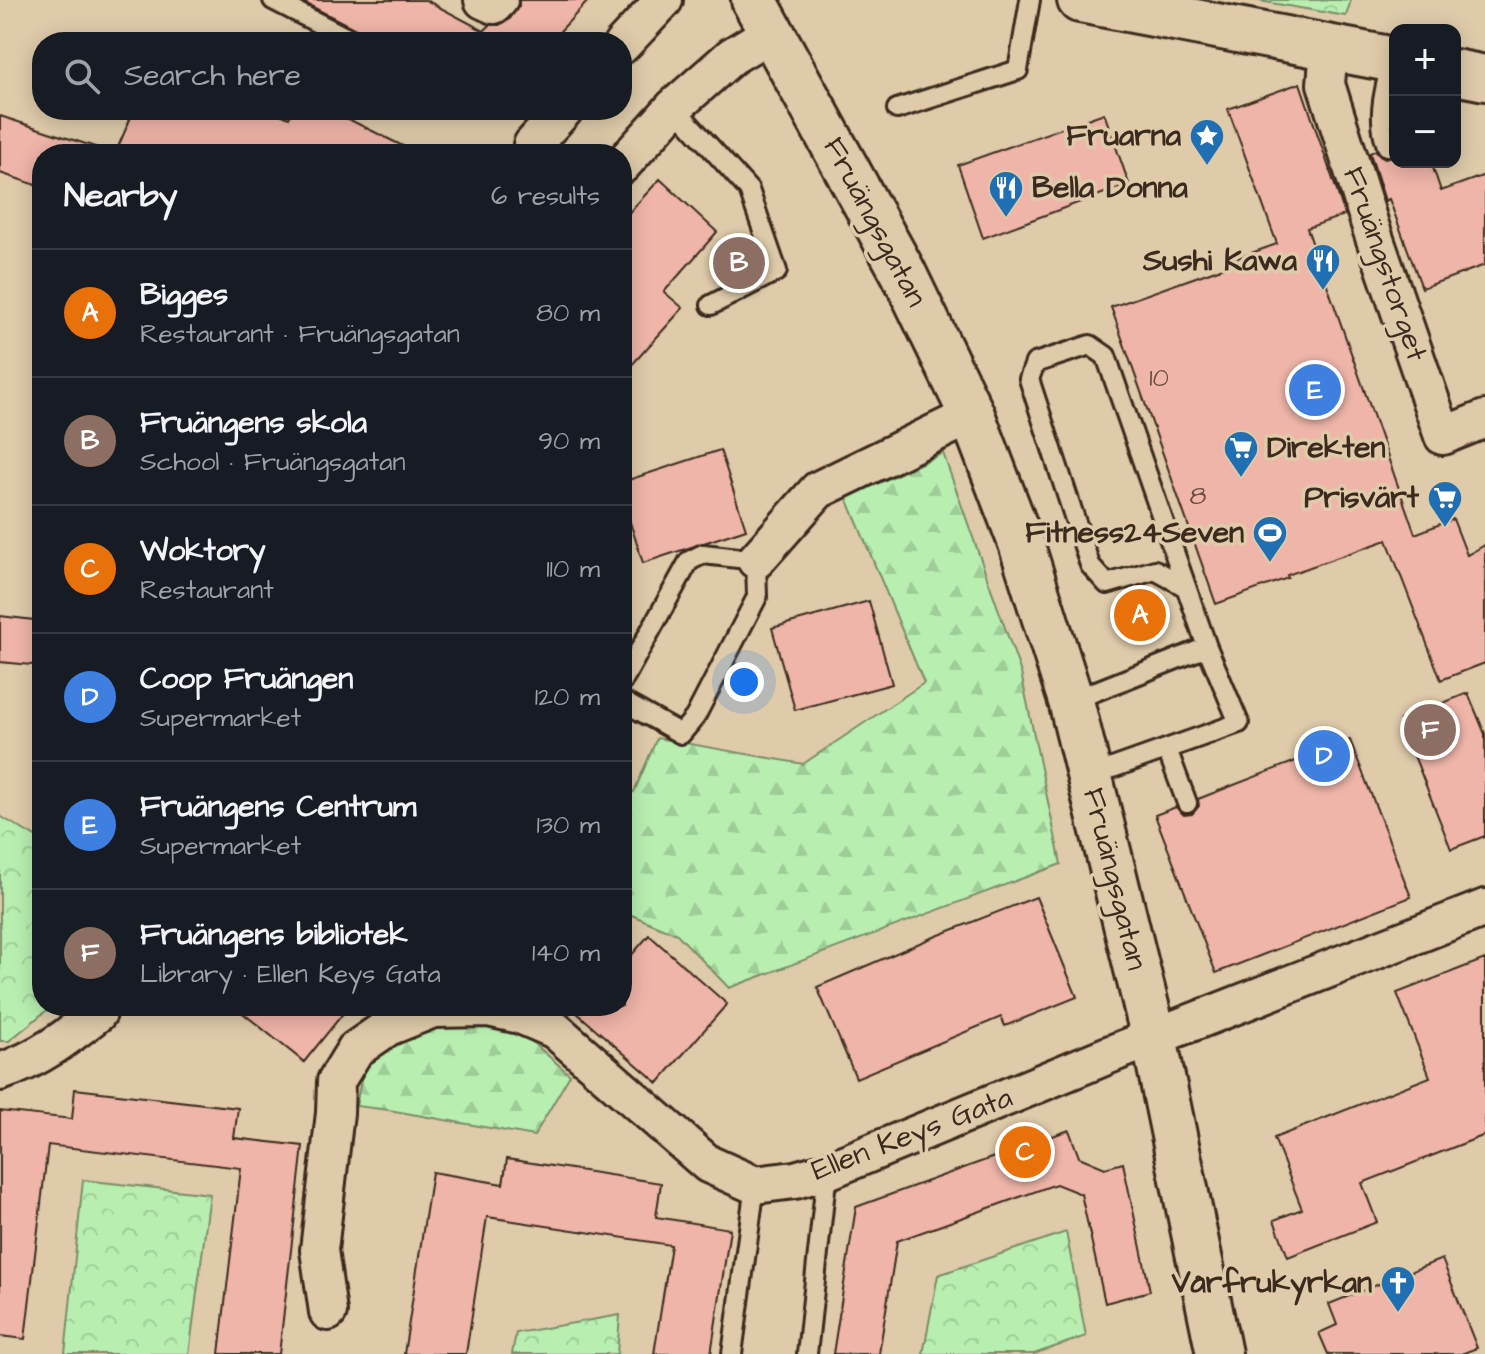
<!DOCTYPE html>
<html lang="en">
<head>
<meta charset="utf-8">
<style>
  :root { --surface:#171b24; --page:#20242c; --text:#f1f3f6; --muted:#9ea1a6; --line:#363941; --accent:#b45309 }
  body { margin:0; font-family:"Architects Daughter",sans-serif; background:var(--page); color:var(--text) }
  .controls { position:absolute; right:24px; top:24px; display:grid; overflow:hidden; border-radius:16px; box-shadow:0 4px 20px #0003 }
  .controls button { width:72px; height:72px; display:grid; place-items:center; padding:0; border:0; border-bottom:2px solid var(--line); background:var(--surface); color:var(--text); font:40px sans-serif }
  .you { position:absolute; left:744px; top:682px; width:28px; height:28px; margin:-20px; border:6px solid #fff; border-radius:50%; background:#1a73e8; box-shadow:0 0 0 12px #1a73e833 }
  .badge { display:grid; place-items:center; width:52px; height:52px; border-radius:50%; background:var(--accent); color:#fff; font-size:26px; font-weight:700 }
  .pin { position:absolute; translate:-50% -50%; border:4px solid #fff; box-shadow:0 2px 8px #0006 }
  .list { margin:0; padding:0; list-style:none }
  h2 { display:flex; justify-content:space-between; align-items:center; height:104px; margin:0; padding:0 32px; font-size:34px }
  h2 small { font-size:26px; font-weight:400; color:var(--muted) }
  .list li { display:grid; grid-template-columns:52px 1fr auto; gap:24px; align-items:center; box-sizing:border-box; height:128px; padding:0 32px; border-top:2px solid var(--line) }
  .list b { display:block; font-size:30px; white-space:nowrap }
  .list p { margin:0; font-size:26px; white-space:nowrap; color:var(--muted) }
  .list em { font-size:26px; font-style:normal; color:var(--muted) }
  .icon { flex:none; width:44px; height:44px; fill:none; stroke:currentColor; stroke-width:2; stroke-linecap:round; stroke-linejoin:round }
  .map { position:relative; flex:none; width:1485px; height:1354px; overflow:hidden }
  .search { position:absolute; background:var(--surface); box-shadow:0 4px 20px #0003; left:32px; top:32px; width:600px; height:88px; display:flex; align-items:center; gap:20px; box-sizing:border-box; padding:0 28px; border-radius:32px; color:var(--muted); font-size:30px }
  .panel { position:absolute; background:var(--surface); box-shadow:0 4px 20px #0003; left:32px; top:144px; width:600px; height:872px; border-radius:32px }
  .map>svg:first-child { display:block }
</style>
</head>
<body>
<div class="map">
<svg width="1485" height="1354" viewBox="0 0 1485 1354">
  <defs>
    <pattern id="forest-firs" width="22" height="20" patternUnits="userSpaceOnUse" patternTransform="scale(2)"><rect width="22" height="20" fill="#b8efb1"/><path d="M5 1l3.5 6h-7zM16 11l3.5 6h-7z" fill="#9fcd98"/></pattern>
    <pattern id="park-crowns" width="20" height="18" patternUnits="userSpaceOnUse" patternTransform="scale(2)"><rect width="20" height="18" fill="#b8efb1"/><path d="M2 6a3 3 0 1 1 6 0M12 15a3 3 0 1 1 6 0" fill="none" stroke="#9fcd98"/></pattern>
  </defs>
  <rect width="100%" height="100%" fill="#dfcbaa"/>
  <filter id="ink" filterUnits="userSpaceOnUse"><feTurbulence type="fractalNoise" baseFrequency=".0125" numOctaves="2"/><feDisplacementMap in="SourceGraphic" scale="16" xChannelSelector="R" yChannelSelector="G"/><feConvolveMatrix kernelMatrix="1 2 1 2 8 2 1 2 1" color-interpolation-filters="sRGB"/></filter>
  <g filter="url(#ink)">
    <path fill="url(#forest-firs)" stroke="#7a8c68" stroke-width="2" d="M 943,453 L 1021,673 L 1061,864 L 729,988 L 677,934 L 622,911 L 622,795 L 634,792 L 657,738 L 803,764 L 924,683 L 847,498 Z
      M 465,1022 L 521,1032 L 570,1075 L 534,1136 L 389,1110 L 356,1106 L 364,1064 L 384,1045 L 427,1027 Z"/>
    <path fill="url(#park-crowns)" stroke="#7a8c68" stroke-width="2" d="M 1254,0 L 1351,0 L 1346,16 Z
      M 0,816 L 42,841 L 42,1006 L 52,1006 L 9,1041 L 0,1041 Z
      M 83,1180 L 210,1194 L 189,1354 L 65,1354 Z
      M 1066,1232 L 1086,1336 L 1034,1354 L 923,1354 L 938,1275 Z
      M 620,1315 L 617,1354 L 512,1354 L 516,1333 Z"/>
    <path fill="#efb5a9" stroke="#3b2a1e" stroke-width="2" d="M 299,0 L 426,0 L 484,31 L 490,25 L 499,25 L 509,20 L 519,6 L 519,0 L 589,0 L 550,42 L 381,42 Z
      M 1300,83 L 1345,215 L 1307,228 L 1415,534 L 1453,519 L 1467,555 L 1485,545 L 1485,663 L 1441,680 L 1387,540 L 1287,575 L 1288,578 L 1216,604 L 1111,307 L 1224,267 L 1223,263 L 1277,244 L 1228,109 Z
      M 134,110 L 271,110 L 289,118 L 293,110 L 330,110 L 419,154 L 115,154 Z
      M 1104,113 L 1129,184 L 983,238 L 958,165 Z
      M 0,116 L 101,149 L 100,154 L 42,154 L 42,187 L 0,173 Z
      M 1376,150 L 1379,155 L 1385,158 L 1395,155 L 1395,162 L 1431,162 L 1441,191 L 1485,175 L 1485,265 L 1422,288 L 1389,199 L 1385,201 L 1370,153 Z
      M 660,179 L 717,232 L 664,292 L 683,308 L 622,376 L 622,220 Z
      M 720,450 L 746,529 L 643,563 L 622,497 L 622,482 Z
      M 869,601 L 892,684 L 795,710 L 772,628 Z
      M 0,616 L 42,621 L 42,666 L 0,662 Z
      M 1468,693 L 1485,734 L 1485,836 L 1451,849 L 1400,720 Z
      M 1350,740 L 1411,897 L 1216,973 L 1155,815 L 1176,807 L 1184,815 L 1192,814 L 1199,806 L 1198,799 Z
      M 1036,897 L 1077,997 L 1005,1026 L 1001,1017 L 856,1078 L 817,987 L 929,939 Z
      M 649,935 L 727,1004 L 658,1083 L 569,1006 L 622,1006 L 622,966 Z
      M 1485,959 L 1485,1135 L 1362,1183 L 1377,1222 L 1288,1257 L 1274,1220 L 1302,1209 L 1274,1138 L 1430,1077 L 1397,993 Z
      M 234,1006 L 349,1006 L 304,1062 Z
      M 75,1089 L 238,1108 L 234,1138 L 303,1146 L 279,1354 L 219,1354 L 241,1168 L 48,1145 L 25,1339 L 0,1336 L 0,1111 L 72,1119 Z
      M 1069,1130 L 1079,1157 L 1105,1168 L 1123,1163 L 1150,1291 L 1105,1303 L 1081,1194 L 1056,1184 L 897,1241 L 879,1354 L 833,1354 L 856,1207 Z
      M 507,1159 L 661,1183 L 656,1217 L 730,1229 L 711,1354 L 654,1354 L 671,1245 L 487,1217 L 466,1354 L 404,1354 L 432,1172 L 503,1184 Z
      M 1442,1259 L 1477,1348 L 1461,1354 L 1328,1354 L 1319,1333 L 1337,1325 L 1329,1304 Z"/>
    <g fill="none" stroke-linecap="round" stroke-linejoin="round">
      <defs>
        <path id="lane" d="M 273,0 L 355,42
          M 674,107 L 749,190 L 777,271 L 711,305
          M 897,109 L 1018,70 L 1030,0
          M 1387,146 C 1376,117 1385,89 1392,60
          M 622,682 L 689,561 L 703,554 L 756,560 L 757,597 L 695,717 L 681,734 L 622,701
          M 1071,701 L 1207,647
          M 1167,749 L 1187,803
          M 1090,776 L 1239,723 L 1207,647 L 1106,356 L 1090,345 L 1035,363 L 1029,379 L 1090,565 L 1107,584 L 1155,570 L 1186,587
          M 732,1354 L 755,1185
          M 807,1354 L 827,1171"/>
        <path id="street" d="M 483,0 L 494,5 L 499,0
          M 622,45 L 664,0
          M 1329,48 L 1326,84 L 1371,228 L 1443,436 L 1485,419
          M 543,154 L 532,145 L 564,110
          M 622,165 L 674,107 L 732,56 L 772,32
          M 756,560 L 818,490 L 972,415
          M 0,1072 C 39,1059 66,1038 98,1013
          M 328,1312 L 319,1250 L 335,1113 L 336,1081 L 355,1050 L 388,1027 L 433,1009 L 488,1008 L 520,1015 L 555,1030 L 708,1164 L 755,1185 L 795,1180 L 827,1171 L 1111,1054 L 1485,908"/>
        <path id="secondary" d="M 754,0 L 903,272 L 972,415 L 1021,543 L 1071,701 L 1154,1038 L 1219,1354
          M 1080,0 L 1395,60
          M 1455,72 L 1485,78"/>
      </defs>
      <use href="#lane" stroke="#3b2a1e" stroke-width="24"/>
      <use href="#street" stroke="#3b2a1e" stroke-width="42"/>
      <use href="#secondary" stroke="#3b2a1e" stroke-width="50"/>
      <use href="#lane" stroke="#dfcbaa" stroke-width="18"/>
      <use href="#street" stroke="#dfcbaa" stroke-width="36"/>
      <use href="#secondary" stroke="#dfcbaa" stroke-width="44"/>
    </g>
  </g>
  <defs>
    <symbol id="sight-pin" viewBox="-11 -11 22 30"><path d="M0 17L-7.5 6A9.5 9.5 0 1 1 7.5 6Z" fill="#1f6fb2" stroke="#dfcbaa"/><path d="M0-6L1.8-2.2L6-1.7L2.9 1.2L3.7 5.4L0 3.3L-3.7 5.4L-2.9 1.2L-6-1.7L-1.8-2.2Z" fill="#fff"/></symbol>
    <symbol id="restaurant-pin" viewBox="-11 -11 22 30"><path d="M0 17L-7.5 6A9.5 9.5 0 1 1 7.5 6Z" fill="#1f6fb2" stroke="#dfcbaa"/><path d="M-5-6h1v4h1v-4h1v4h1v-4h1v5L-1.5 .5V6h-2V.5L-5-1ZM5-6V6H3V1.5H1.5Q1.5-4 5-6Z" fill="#fff"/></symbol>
    <symbol id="supermarket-pin" viewBox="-11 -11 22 30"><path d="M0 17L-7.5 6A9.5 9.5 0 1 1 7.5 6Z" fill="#1f6fb2" stroke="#dfcbaa"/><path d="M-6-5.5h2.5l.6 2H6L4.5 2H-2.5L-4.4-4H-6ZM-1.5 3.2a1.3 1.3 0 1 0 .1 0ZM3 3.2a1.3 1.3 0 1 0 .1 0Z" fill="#fff"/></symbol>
    <symbol id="stadium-pin" viewBox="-11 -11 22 30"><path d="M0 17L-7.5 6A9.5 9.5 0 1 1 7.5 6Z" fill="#1f6fb2" stroke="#dfcbaa"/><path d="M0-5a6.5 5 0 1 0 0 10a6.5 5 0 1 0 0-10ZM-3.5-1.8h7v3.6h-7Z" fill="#fff"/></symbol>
    <symbol id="church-pin" viewBox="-11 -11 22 30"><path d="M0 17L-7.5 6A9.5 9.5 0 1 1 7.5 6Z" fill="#1f6fb2" stroke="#dfcbaa"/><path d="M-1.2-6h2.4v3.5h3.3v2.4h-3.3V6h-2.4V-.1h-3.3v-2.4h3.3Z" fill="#fff"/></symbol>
  </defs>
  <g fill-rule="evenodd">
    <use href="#sight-pin" x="1187" y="116" width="40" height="54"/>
    <use href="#restaurant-pin" x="986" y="168" width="40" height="54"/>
    <use href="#restaurant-pin" x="1303" y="241" width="40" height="54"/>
    <use href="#supermarket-pin" x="1221" y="428" width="40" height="54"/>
    <use href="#supermarket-pin" x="1425" y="478" width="40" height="54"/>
    <use href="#stadium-pin" x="1250" y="513" width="40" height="54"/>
    <use href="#church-pin" x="1378" y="1263" width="40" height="54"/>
  </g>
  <g text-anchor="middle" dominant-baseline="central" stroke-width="7" stroke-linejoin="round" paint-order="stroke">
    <g font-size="26" fill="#684d41">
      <text x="1159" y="378">10</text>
      <text x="1198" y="496">8</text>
    </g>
    <g font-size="30" font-weight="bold" fill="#3b2a1e" stroke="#dfcbaa" text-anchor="end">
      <text x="1181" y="136">Fruarna</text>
      <text x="1032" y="188" text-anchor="start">Bella Donna</text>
      <text x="1297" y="261">Sushi Kawa</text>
      <text x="1267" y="448" text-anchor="start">Direkten</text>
      <text x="1419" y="498">Prisvärt</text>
      <text x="1244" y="533">Fitness24Seven</text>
      <text x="1372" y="1283">Vårfrukyrkan</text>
    </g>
    <g font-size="30" fill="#3b2a1e" stroke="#dfcbaa">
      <text transform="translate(875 222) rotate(62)">Fruängsgatan</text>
      <text transform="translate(1385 264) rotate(71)">Fruängstorget</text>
      <text transform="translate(1115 879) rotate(76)">Fruängsgatan</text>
      <text transform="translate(912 1134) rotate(-21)">Ellen Keys Gata</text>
    </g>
  </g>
</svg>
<div class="controls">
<button>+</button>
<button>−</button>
</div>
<div class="you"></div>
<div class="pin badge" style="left:1140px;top:615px;background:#e8710a">A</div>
<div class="pin badge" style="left:739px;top:263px;background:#8d6e63">B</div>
<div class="pin badge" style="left:1025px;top:1152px;background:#e8710a">C</div>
<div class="pin badge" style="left:1324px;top:756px;background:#3f7fe0">D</div>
<div class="pin badge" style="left:1315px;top:390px;background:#3f7fe0">E</div>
<div class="pin badge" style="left:1430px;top:730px;background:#8d6e63">F</div>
<div class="search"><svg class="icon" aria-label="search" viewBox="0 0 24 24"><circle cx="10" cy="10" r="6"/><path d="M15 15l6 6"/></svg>Search here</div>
<section class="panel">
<h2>Nearby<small>6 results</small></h2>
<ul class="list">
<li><span class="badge" style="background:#e8710a">A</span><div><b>Bigges</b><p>Restaurant · Fruängsgatan</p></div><em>80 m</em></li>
<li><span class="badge" style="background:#8d6e63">B</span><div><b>Fruängens skola</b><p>School · Fruängsgatan</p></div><em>90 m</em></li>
<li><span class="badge" style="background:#e8710a">C</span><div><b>Woktory</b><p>Restaurant</p></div><em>110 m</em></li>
<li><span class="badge" style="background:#3f7fe0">D</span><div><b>Coop Fruängen</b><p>Supermarket</p></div><em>120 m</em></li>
<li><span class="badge" style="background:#3f7fe0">E</span><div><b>Fruängens Centrum</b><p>Supermarket</p></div><em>130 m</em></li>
<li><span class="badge" style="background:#8d6e63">F</span><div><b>Fruängens bibliotek</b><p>Library · Ellen Keys Gata</p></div><em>140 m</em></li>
</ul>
</section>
</div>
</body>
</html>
